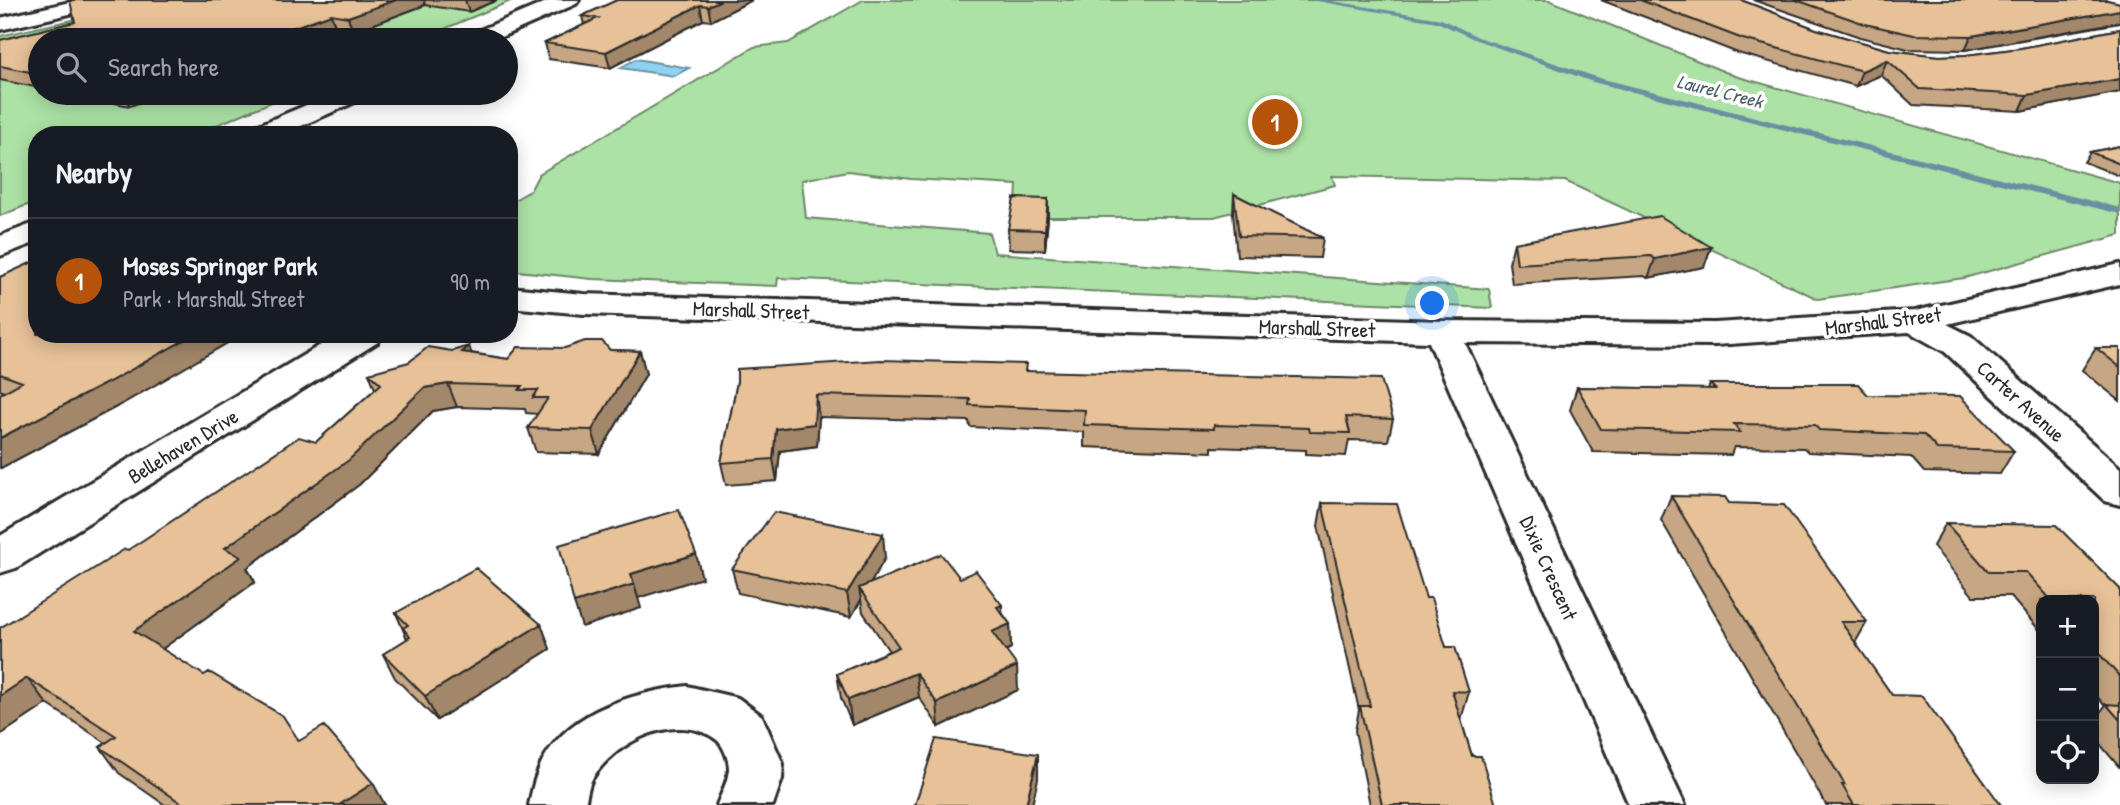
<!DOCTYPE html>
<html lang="en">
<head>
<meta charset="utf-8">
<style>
  :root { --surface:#171b24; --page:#20242c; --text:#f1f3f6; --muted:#9ea1a6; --line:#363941; --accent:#b45309 }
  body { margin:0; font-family:"Patrick Hand",sans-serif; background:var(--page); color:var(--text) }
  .controls { position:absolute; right:21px; bottom:21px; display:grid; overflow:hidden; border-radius:14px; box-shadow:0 4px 18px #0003 }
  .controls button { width:63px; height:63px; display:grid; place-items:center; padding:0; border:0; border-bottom:2px solid var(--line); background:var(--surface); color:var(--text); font:35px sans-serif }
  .you { position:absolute; left:1433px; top:304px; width:24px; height:24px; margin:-18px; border:5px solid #fff; border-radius:50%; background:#1a73e8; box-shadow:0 0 0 10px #1a73e833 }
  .badge { display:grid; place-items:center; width:46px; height:46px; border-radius:50%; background:var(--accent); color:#fff; font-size:23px; font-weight:700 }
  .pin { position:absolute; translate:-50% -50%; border:4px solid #fff; box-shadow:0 2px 7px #0006 }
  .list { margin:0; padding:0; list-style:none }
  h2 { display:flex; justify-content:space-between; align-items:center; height:91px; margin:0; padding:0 28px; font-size:30px }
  h2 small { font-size:23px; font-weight:400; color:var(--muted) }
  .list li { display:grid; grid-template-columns:46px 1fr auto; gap:21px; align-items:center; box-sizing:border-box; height:126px; padding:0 28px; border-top:2px solid var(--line) }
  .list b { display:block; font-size:26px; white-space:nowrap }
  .list p { margin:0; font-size:23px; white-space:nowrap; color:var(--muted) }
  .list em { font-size:23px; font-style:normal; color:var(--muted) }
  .icon { flex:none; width:38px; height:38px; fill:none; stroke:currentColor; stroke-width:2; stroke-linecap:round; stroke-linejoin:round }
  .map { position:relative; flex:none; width:2120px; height:805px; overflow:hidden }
  .search { position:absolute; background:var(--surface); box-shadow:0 4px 18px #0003; left:28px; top:28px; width:490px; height:77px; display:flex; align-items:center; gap:18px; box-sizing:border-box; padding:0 24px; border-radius:38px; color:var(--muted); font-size:26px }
  .panel { position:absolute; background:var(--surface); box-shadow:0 4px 18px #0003; left:28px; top:126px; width:490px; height:217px; border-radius:28px }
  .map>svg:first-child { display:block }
</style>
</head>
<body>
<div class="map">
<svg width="2120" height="805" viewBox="0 0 2120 805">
  <rect width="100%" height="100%" fill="#fff"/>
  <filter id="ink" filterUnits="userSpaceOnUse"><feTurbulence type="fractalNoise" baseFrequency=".0143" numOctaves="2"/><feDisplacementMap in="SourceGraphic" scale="14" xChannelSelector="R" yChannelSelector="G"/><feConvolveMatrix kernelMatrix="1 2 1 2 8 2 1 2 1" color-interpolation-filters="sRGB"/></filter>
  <g filter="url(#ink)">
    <path fill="#ace2a5" stroke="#6c8668" stroke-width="2" d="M 163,0 L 513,0 L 418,40 L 40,40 L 40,93 L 293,93 L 193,135 L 37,135 L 37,201 L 0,216 L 0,36 Z
      M 863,0 L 1549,0 L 1735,76 L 2120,183 L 2120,235 L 1964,278 L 1818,299 L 1565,181 L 1332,176 L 1335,185 L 1214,217 L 1015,217 L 1017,185 L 911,179 L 848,171 L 802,180 L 806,218 L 989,233 L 995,253 L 1489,289 L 1492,308 L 778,278 L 777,286 L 592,279 L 509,270 L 509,203 L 530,191 L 539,174 L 754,47 L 788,43 Z"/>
    <path fill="#8fd2f1" stroke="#678fa2" stroke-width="2" d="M 636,59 L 689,68 L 674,76 L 620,68 Z"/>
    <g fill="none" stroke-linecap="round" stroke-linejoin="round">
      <path fill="#678fa2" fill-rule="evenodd" d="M 1311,0 L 1326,0 L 1441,19 L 1478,37 L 1599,78 L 2120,208 L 2120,214 L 1593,82 L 1474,39 L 1437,22 Z"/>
      <defs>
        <path id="street" d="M 79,0 L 116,0 L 113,4 L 0,30 L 0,18 Z
          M 551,0 L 579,0 L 576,4 L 494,40 L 465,40 L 468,35 Z
          M 335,93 L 367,93 L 364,98 L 281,135 L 245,135 L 249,129 Z
          M 37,222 L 37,242 L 0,256 L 0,236 Z
          M 2120,264 L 2120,284 L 1947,324 L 1971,336 L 2120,468 L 2120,505 L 2105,501 L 1945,352 L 1909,332 L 1715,345 L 1465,343 L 1685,805 L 1629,805 L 1429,342 L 584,314 L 509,307 L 509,287 L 584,294 L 1442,321 L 1715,323 L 1915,311 Z
          M 339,334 L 383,334 L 378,342 L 16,568 L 0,573 L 0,536 Z
          M 687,686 L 738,698 L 762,716 L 783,764 L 782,779 L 773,805 L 717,805 C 721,794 728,782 729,769 C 729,760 724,746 717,740 C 678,710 615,741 592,779 C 588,786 587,797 585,805 L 529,805 C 531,795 533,784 537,774 C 559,713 630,693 687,686 Z"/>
      </defs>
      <use href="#street" stroke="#2b2b2b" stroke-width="6"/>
      <use href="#street" fill="#fff" fill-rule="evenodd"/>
    </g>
    <path fill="#c7a683" stroke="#2b2b2b" stroke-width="2" d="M 74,0 L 497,0 L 469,12 L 425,5 L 353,32 L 336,29 L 40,40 L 40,88 L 0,80 L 0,40 L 75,22 Z
      M 617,0 L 752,0 L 711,21 L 703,20 L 610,68 L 549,59 L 545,43 L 584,25 L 582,16 Z
      M 1601,0 L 1741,0 L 1816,29 L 1889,50 L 1939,56 L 1966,55 L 2021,48 L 2120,29 L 2120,92 L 2020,111 L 1913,105 L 1881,75 L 1856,86 L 1738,53 Z
      M 1753,0 L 2107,0 L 2120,3 L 2120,23 L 1965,50 L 1908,49 L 1860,37 Z
      M 64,93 L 164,93 L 130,106 Z
      M 2120,146 L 2120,176 L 2084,162 L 2090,152 Z
      M 1234,194 L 1323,238 L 1320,258 L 1237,256 L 1233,213 Z
      M 1048,199 L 1048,218 L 1045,250 L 1009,249 L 1008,229 Z
      M 1514,243 L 1711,247 L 1704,267 L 1648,278 L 1644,276 L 1512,284 L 1509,263 Z
      M 0,277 L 122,404 L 1,468 L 0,468 L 0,394 L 4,392 L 0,390 Z
      M 2096,348 L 2120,348 L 2120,401 L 2082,370 Z
      M 610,350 L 640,351 L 646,374 L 599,454 L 536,452 L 528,428 L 538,414 L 526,413 L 525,409 L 457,407 L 433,411 L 360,484 L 247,568 L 255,582 L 162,649 L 299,741 L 385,805 L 165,805 L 119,773 L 100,747 L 106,743 L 47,704 L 0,735 L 0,628 L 128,550 L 316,442 L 375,389 L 369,373 L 471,353 L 508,359 Z
      M 1026,371 L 1393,419 L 1388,441 L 1349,440 L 1346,456 L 1306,454 L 1306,450 L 1212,447 L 1212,452 L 1084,447 L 1084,432 L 970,427 L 969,421 L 819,417 L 817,446 L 780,451 L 777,481 L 726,485 L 721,463 L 737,382 Z
      M 1710,384 L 1868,395 L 2014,451 L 2000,474 L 1924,472 L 1911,457 L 1808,452 L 1804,448 L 1734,447 L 1731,455 L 1593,452 L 1570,410 L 1577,387 L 1708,389 Z
      M 1671,496 L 1729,503 L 1867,622 L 1855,643 L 1892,695 L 2001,805 L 1826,805 L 1661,520 Z
      M 1322,503 L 1426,598 L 1446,647 L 1469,692 L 1462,716 L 1460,716 L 1472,756 L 1496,805 L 1370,805 L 1355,731 L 1359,710 L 1318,526 Z
      M 1946,523 L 2120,589 L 2120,768 L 2094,737 L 2094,720 L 2105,706 L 2094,693 L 2094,600 L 2041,600 L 2041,632 L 2010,596 L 1973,596 L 1933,546 Z
      M 885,558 L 870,583 L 960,578 L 1003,614 L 1010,624 L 1011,648 L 1006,651 L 1018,690 L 939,727 L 919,697 L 852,725 L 841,698 L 837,674 L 889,651 L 863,612 L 861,600 L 851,617 L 738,593 L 732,569 Z
      M 396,613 L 541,624 L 550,649 L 437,720 L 395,678 L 383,654 L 407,639 Z"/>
    <path fill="#a2876a" stroke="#2b2b2b" stroke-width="2" d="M 396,0 L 424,0 L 425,5 L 353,32 L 348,17 Z
      M 465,0 L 497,0 L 469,12 Z
      M 721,0 L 752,0 L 711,21 L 708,6 Z
      M 700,5 L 703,20 L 610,68 L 606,52 Z
      M 2120,10 L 2120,22 L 1965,50 L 1971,36 Z
      M 331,14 L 336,29 L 304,40 L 258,40 Z
      M 1887,60 L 1881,75 L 1856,86 L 1862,71 Z
      M 2120,79 L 2120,92 L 2020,111 L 2027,95 Z
      M 123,93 L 164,93 L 130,106 Z
      M 1048,199 L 1048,218 L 1045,250 L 1045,230 Z
      M 1711,247 L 1704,267 L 1648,278 L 1655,259 Z
      M 195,334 L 243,334 L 122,404 L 1,468 L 0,466 L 0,438 Z
      M 469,346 L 477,369 L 462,352 Z
      M 640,351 L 646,374 L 599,454 L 592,430 Z
      M 448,384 L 457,407 L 433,411 L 360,484 L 247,568 L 255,582 L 151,657 L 134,631 L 225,548 L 424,388 Z
      M 816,395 L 819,417 L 817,446 L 780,451 L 777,481 L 773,459 L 776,429 Z
      M 883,534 L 885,558 L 864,595 L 859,588 L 861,600 L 851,617 L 847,593 Z
      M 696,554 L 702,578 L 638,598 L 631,574 Z
      M 634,584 L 641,608 L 582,627 L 574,603 Z
      M 1002,605 L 1003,627 L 1010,624 L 1011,648 L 993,656 L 992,632 L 997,607 Z
      M 541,624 L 550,649 L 437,720 L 425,696 Z
      M 1017,666 L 1018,690 L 939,727 L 937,703 Z
      M 916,673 L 919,697 L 852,725 L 848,700 Z
      M 27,678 L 47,704 L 0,735 L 0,696 Z
      M 1038,754 L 1038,779 L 1032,805 L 1026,805 Z
      M 373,783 L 385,805 L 339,805 Z"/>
    <path fill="#e7c198" stroke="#2b2b2b" stroke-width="2" d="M 74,0 L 396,0 L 348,17 L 331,14 L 258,40 L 40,40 L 40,74 L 0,66 L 0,40 L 75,22 L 70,1 Z
      M 617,0 L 721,0 L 708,6 L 700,5 L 606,52 L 545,43 L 598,18 L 582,16 Z
      M 1640,0 L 1741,0 L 1816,29 L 1889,50 L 1939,56 L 1966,55 L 2021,48 L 2120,29 L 2120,79 L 2027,95 L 1920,89 L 1887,60 L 1862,71 L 1743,39 Z
      M 1796,0 L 2107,0 L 2120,3 L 2120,10 L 1971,36 L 1914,35 L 1865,24 Z
      M 2120,146 L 2120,164 L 2090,152 Z
      M 1234,194 L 1323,238 L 1239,236 Z
      M 1014,198 L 1048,199 L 1045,230 L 1008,229 Z
      M 1660,216 L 1711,247 L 1655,259 L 1651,256 L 1517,264 L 1514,243 Z
      M 37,260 L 37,334 L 195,334 L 109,382 L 0,438 L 0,394 L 22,382 L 0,374 L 0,277 Z
      M 585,341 L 602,341 L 610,350 L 640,351 L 592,430 L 528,428 L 548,398 L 533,398 L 538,390 L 519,390 L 522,386 L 448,384 L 424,388 L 349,460 L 225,548 L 241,557 L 134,631 L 204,675 L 209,672 L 283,716 L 299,741 L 324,726 L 373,783 L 339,805 L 184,805 L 100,747 L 116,736 L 27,678 L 0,696 L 0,628 L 125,549 L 128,550 L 299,437 L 316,442 L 381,384 L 369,373 L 409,362 L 428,347 L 452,351 L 469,346 L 462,352 L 508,359 L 518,347 L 565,348 Z
      M 2096,348 L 2120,348 L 2120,367 Z
      M 881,360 L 1026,364 L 1025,371 L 1381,379 L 1393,419 L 1346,417 L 1350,433 L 1310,432 L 1309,428 L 1214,425 L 1214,429 L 1084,425 L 1085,410 L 969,405 L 970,399 L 816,395 L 814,424 L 776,429 L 773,459 L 721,463 L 737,382 L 737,369 Z
      M 1710,384 L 1858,384 L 1868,395 L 1960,396 L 2014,451 L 1937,449 L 1924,435 L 1819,430 L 1815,425 L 1734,424 L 1740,432 L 1601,429 L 1577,387 L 1715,389 Z
      M 1671,496 L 1725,497 L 1729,503 L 1784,505 L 1867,622 L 1841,622 L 1892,695 L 1922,696 L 2001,805 L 1854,805 L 1842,785 L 1845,785 Z
      M 1322,503 L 1397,504 L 1426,598 L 1431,598 L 1446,647 L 1455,647 L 1469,692 L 1452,691 L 1472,756 L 1481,756 L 1496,805 L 1382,805 L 1360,706 L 1370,706 Z
      M 679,510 L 696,554 L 631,574 L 634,584 L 574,603 L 559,545 Z
      M 774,512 L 883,534 L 847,593 L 732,569 Z
      M 1946,523 L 2056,525 L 2120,589 L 2120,677 L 2094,648 L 2094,600 L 2051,600 L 2026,572 L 1989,572 Z
      M 941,554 L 960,578 L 976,571 L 1002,605 L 997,607 L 1010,624 L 992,632 L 1017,666 L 937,703 L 916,673 L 848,700 L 837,674 L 899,647 L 859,588 Z
      M 476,568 L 541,624 L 425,696 L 383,654 L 410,637 L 403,628 L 408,625 L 396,613 Z
      M 2106,704 L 2120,705 L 2120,720 Z
      M 936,739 L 1038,754 L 1026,805 L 915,805 Z"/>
  </g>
  <g text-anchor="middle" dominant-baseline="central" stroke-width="7" stroke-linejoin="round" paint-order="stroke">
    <g font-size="19" font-style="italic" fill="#495d66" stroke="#fff">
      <text transform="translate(1720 91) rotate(14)">Laurel Creek</text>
    </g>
    <g font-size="21" fill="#2b2b2b" stroke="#fff">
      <text transform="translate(751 310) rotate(2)">Marshall Street</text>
      <text transform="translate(1883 321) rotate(-7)">Marshall Street</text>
      <text transform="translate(1317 328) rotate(2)">Marshall Street</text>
      <text transform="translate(2021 401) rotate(42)">Carter Avenue</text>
      <text transform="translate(183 446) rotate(-31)">Bellehaven Drive</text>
      <text transform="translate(1549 568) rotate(66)">Dixie Crescent</text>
    </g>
  </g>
</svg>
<div class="controls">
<button>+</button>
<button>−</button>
<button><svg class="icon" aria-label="locate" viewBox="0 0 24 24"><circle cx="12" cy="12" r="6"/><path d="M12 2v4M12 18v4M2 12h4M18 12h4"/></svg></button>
</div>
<div class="you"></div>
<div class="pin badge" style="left:1275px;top:122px">1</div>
<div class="search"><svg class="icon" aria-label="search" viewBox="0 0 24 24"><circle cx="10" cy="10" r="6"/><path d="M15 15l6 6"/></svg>Search here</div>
<section class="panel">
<h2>Nearby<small></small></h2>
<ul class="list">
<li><span class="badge">1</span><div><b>Moses Springer Park</b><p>Park · Marshall Street</p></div><em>90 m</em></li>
</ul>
</section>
</div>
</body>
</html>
